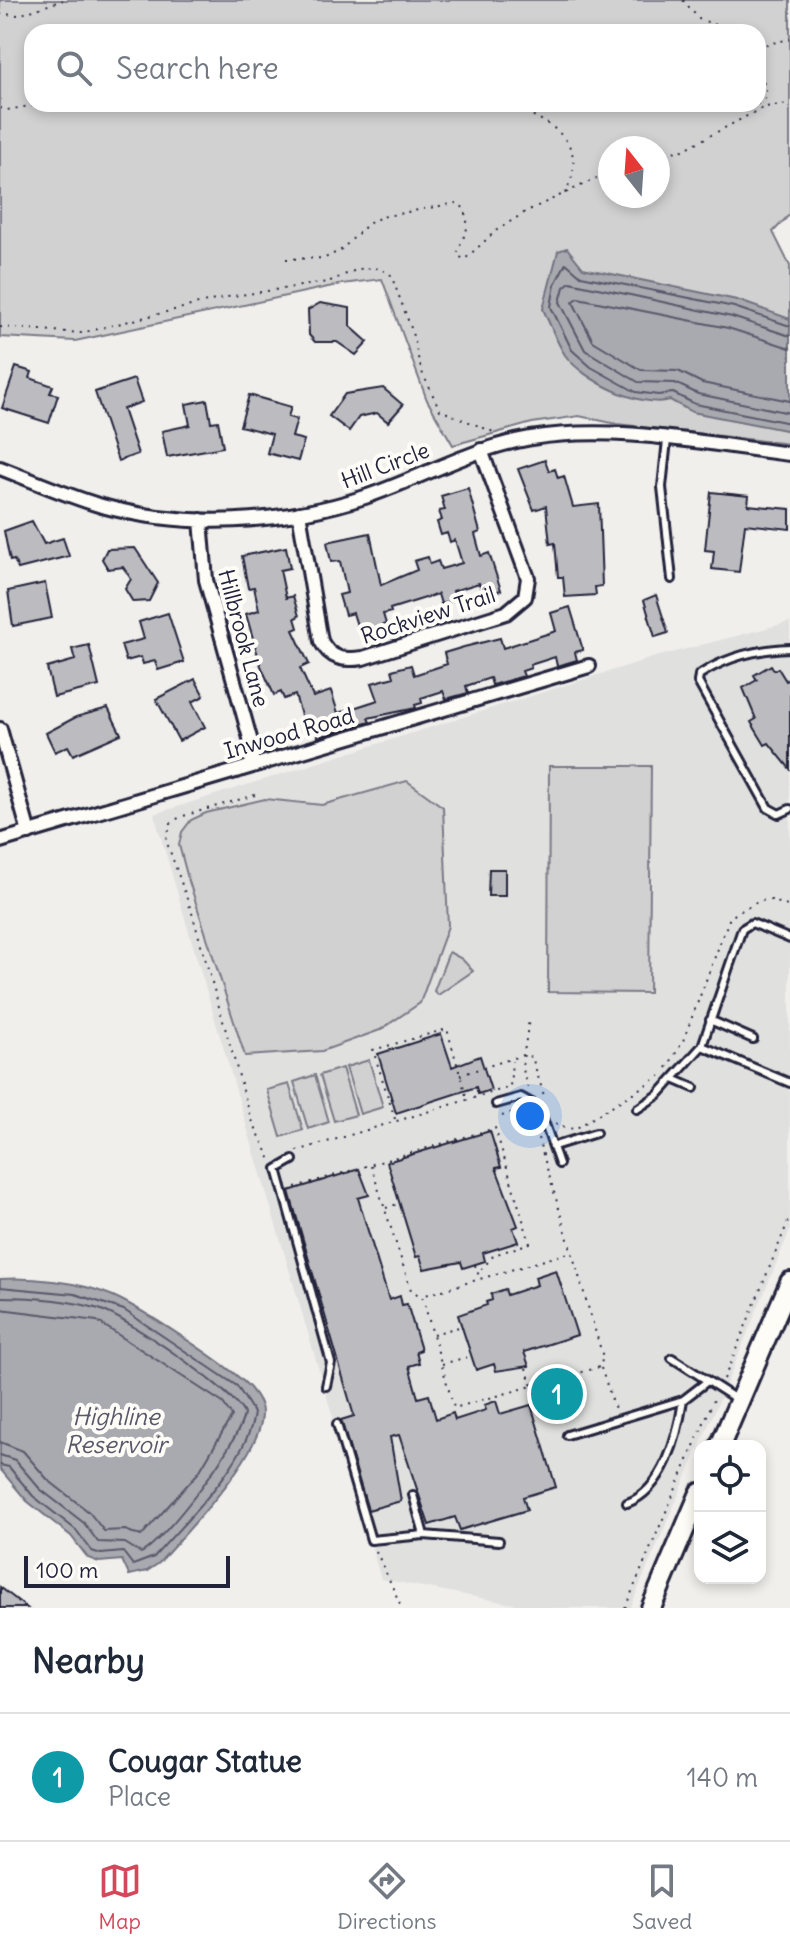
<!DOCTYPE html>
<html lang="en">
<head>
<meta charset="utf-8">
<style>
  :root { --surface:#fff; --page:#f6f6f7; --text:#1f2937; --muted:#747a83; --line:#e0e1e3; --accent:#d1495b }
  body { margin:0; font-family:Delius,sans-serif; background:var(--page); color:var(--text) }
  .controls { position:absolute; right:24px; bottom:24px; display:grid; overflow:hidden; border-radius:16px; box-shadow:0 4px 12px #0003 }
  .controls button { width:72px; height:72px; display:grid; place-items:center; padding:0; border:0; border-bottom:2px solid var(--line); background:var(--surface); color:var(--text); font:40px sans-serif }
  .compass { position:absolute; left:598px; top:136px; width:72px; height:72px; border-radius:50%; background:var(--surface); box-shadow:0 4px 12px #0003; rotate:343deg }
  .scale { position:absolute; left:24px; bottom:20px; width:206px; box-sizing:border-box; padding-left:8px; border:4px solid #22223b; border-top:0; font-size:22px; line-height:28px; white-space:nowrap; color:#22223b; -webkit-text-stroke:6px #fdfcf7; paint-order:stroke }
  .you { position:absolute; left:530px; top:1116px; width:28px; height:28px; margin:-20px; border:6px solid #fff; border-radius:50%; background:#1a73e8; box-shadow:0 0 0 12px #1a73e833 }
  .badge { display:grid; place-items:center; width:52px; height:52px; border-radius:50%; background:var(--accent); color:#fff; font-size:26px; font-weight:700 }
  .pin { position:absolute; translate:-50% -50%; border:4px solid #fff; box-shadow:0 2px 8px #0006 }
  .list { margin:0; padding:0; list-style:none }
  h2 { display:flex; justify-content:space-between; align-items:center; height:104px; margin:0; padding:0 32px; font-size:34px }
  h2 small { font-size:26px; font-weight:400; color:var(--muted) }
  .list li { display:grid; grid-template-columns:52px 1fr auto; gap:24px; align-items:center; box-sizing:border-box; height:128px; padding:0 32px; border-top:2px solid var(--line) }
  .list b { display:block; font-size:30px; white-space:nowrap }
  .list p { margin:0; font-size:26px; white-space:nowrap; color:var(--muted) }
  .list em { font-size:26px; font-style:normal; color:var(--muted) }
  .icon { flex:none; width:44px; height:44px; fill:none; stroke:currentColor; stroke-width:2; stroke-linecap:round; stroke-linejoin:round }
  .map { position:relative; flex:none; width:790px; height:1608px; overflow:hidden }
  .search { position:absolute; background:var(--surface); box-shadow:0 4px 12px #0003; left:24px; right:24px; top:24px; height:88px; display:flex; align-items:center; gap:20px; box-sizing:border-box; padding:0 28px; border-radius:24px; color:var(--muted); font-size:30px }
  .sheet { height:232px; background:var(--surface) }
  nav { display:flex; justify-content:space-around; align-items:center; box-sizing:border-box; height:112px; border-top:2px solid var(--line); background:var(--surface); font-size:22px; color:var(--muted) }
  nav a { display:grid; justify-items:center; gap:4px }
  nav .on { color:var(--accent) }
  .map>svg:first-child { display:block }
</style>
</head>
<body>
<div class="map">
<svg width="790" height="1608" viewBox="0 0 790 1608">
  <rect width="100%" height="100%" fill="#f0efec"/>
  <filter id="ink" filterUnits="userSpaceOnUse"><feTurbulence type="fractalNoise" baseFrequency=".0125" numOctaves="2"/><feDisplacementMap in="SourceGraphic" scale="16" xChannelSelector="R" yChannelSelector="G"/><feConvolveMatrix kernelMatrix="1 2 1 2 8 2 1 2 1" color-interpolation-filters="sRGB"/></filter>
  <g filter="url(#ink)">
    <path fill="#e0e0df" d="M 790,622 L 790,1230 L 731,1373 L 630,1608 L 534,1608 L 381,1579 L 154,814 L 655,657 Z"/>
    <path fill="#d2d1d1" stroke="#7a7a86" stroke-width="2" fill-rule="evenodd" d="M 0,0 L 790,0 L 790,214 L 773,232 L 790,266 L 790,444 L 617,424 L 579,416 L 532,423 L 453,445 L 427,400 L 382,279 L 342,284 L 75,341 L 0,337 ZM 32,32 L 758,32 L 758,104 L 32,104 ZM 610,148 L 658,148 L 658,196 L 610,196 Z
      M 549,766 L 651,766 L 649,993 L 548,992 Z
      M 407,781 L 443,807 L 448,926 L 420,1003 L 380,1030 L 322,1051 L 245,1056 L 187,875 L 179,845 L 182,832 L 191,820 L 206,813 L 265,799 L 322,805 Z
      M 449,952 L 462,959 L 473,971 L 438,995 L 434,991 Z
      M 369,1060 L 383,1107 L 360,1114 L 346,1067 Z
      M 342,1068 L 356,1115 L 334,1121 L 320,1075 Z
      M 315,1075 L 329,1122 L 308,1129 L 294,1082 Z
      M 289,1084 L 303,1130 L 281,1137 L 267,1090 Z"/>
    <path fill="#a9a9b0" stroke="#737381" stroke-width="2" d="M 567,248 L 583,268 L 737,300 L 790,319 L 790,431 L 692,412 L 670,400 C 641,409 583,380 565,355 C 556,341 550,324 543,309 L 558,251 Z
      M 0,1279 C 33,1277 78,1282 108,1294 C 134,1303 233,1368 250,1388 C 256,1395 263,1406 262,1415 C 260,1457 187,1531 159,1563 L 147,1571 L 129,1575 L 122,1560 L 99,1562 L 88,1558 L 71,1536 L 27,1501 L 0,1469 Z"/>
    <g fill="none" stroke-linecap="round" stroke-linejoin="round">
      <path stroke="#58586a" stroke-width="2" d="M 790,326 L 734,307 L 581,276 L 566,263 L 555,284 L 551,307 L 572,350 L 591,367 L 636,392 L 658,395 L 673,393 L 695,404 L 790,423
        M 790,336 L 732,317 L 570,282 L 564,287 L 560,302 L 585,350 L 638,382 L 675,383 L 698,394 L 790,413
        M 790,348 L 728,328 L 578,298 L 573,302 L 593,341 L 641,370 L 678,371 L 702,383 L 790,401
        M 0,1287 L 75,1294 L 124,1310 L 237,1386 L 254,1413 C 248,1462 187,1519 154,1557 L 133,1565 L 123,1552 L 101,1554 L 92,1551 L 76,1530 L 33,1496 L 9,1467 L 0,1465
        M 0,1297 C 32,1297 69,1300 99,1309 C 125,1317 236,1392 244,1414 C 240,1442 166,1539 141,1553 L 125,1543 L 98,1542 L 84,1523 L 40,1489 L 15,1460 L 0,1455
        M 0,1309 L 97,1321 L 223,1403 L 232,1416 L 199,1472 L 141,1536 L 125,1530 L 104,1531 L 89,1512 L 48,1480 L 23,1451 L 0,1442"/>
    </g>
    <path fill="#bcbcc0" stroke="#22223b" stroke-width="2" d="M 320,303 L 350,308 L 350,326 L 368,342 L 356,355 L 337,342 L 315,342 L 309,335 L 308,310 Z
      M 16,367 L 32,372 L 30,378 L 53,386 L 50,393 L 58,395 L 49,423 L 2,408 Z
      M 134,379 L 142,402 L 123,409 L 138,454 L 118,461 L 95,392 Z
      M 383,388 L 403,405 L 388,422 L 377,413 L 359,417 L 349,431 L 329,416 L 345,394 Z
      M 249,395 L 291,407 L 288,417 L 297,419 L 292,437 L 304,440 L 298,461 L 267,453 L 272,434 L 240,426 Z
      M 207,400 L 211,422 L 218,421 L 223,447 L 167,457 L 162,431 L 190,425 L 186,404 Z
      M 545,460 L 549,471 L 555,469 L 558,478 L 564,476 L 573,507 L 599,504 L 602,586 L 595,587 L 596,595 L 565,597 L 563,577 L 558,577 L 555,543 L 550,544 L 546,506 L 534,510 L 518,469 Z
      M 468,488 L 480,532 L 475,534 L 481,556 L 489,553 L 501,590 L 483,595 L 479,583 L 453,591 L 455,600 L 441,604 L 438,594 L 390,609 L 391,612 L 383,614 L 386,624 L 359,632 L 353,613 L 345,615 L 339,595 L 347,593 L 340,561 L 331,562 L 327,542 L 370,533 L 381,585 L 417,570 L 414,561 L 428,557 L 430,564 L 438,561 L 441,569 L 462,563 L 455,540 L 450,542 L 447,533 L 441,535 L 437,522 L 442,520 L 439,511 L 445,510 L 441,496 Z
      M 711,492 L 749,496 L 748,505 L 790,509 L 790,529 L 745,524 L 739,572 L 712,569 L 714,551 L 705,550 Z
      M 32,521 L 44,544 L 63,538 L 69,556 L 18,569 L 14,560 L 10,561 L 4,531 Z
      M 286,547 L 290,568 L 280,570 L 286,598 L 293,596 L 299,616 L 295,618 L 298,628 L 293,630 L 309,664 L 300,668 L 313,697 L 331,691 L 338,713 L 378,700 L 372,683 L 394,677 L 392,670 L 411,665 L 414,675 L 447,664 L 444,653 L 464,647 L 500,638 L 503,648 L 556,631 L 551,613 L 570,607 L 583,650 L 575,652 L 577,660 L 557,666 L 555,657 L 530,665 L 531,668 L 522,671 L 524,676 L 492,685 L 490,678 L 466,686 L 468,693 L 446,699 L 443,691 L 421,698 L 422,703 L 415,705 L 416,708 L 368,718 L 370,722 L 318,737 L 316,729 L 306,732 L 295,695 L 284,699 L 281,692 L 274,695 L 261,666 L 246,614 L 259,610 L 254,587 L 248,588 L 242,556 Z
      M 135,548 L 158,583 L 149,601 L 133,602 L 125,589 L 131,579 L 123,567 L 108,569 L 102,559 L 107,549 Z
      M 45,583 L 52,618 L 13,626 L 8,591 Z
      M 656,595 L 668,633 L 655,637 L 644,600 Z
      M 168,613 L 184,662 L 158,670 L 155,661 L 143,664 L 141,657 L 126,661 L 121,645 L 144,639 L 139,622 Z
      M 89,645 L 99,686 L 54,697 L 47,668 L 75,660 L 72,649 Z
      M 771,665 L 774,670 L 778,668 L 786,681 L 790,679 L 790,769 L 769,743 L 765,745 L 751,722 L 756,719 L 743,688 L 757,680 L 754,675 Z
      M 195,679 L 204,696 L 192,702 L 205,727 L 179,741 L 156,699 Z
      M 108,708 L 121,734 L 73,755 L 68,746 L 55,752 L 46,733 L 76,717 Z
      M 489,869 L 505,869 L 505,896 L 488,896 Z
      M 441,1034 L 452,1067 L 480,1056 L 491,1090 L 478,1094 L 476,1087 L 396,1113 L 378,1054 Z
      M 490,1131 L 501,1167 L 496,1168 L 518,1226 L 513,1228 L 518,1242 L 483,1253 L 485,1261 L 463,1268 L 461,1262 L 424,1269 L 420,1256 L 416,1257 L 387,1162 Z
      M 359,1169 L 369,1195 L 358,1198 L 389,1300 L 400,1296 L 402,1305 L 407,1304 L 421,1350 L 416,1352 L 419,1363 L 409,1366 L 418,1398 L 429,1395 L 436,1419 L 453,1413 L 455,1420 L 486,1410 L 484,1405 L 496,1401 L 500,1414 L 531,1405 L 556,1487 L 523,1497 L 527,1510 L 460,1530 L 455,1517 L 429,1525 L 399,1435 L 390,1437 L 401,1501 L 368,1510 L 341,1420 L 354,1416 L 289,1191 Z
      M 556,1270 L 577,1335 L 524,1352 L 529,1366 L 496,1371 L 494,1364 L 476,1370 L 458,1315 L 487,1305 L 486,1302 L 492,1300 L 491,1294 L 505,1289 L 507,1295 L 537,1285 L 535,1277 Z
      M 0,1587 L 27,1608 L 0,1608 Z"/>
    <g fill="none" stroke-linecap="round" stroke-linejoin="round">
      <defs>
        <path id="service" d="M 667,440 L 662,487 L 672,579
          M 790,648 C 758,649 726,657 699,675 L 698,682 L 768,808 L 779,814 L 790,809
          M 710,1020 L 753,1039
          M 702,1046 L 742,929 L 752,923 L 790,939
          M 673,1079 L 694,1088
          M 496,1104 L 521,1097 L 539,1107 L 559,1164
          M 637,1109 L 658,1095 L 702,1046 L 790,1083
          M 554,1146 L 596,1133
          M 293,1160 L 277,1169 L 331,1363 L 326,1386
          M 672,1358 L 736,1399
          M 337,1424 L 371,1540 L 424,1535 L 499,1541
          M 567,1435 L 683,1400 L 705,1383
          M 413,1495 L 424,1535
          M 627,1503 C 664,1490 678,1436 683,1400"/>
        <path id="minor" d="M 0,468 C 34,481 67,496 102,506 C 187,529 282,524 365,497 C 422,478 471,448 531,438 C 615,424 706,444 790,454
          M 299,513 L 321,641 C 330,659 344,661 363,658 L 506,613 L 525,597 L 528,578 L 481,450
          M 201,520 L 206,580 L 253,749 L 251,765
          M 0,729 L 29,833
          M 0,841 L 589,666"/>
        <path id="primary" d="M 720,1446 L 790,1282
          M 651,1608 L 700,1493"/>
      </defs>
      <use href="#service" stroke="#22223b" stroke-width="12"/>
      <use href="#minor" stroke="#22223b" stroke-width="18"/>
      <use href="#primary" stroke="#22223b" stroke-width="24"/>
      <path stroke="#22223b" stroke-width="2" stroke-dasharray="2 6" stroke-linecap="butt" d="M 683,0 L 699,19 L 735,32
        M 0,14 L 19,15 L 63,0
        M 758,46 L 790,39
        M 758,67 L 766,90 L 764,104
        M 503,104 C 548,119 594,142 564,195
        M 0,108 L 7,110 L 41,104
        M 658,154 L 683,150 L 764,107 L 790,104
        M 286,259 L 325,258 L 341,250 L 368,224 L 381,217 L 456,203 L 464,208 L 468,226 L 457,254 L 464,260 L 497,230 L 527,211 L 610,172
        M 0,327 L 81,333 L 227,297 L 328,282 L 358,269 L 379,268 L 391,275 L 411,328 L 421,370 L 440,410 L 496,433
        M 255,795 L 180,817 L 171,823 L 166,840 L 192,913 L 251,1118 L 272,1162
        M 667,1068 L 683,1041 L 730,917 L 759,901 L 771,900 L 790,907
        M 460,1075 L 523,1055 L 532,1057 L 545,1099
        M 528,1088 L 522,1066 L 529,1019
        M 502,1116 L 519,1110
        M 395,1119 L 373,1050 L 447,1029 L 467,1099
        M 556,1123 L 560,1127 L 575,1129 L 660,1076
        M 538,1138 L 603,1357 L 600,1367 L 454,1408 L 422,1296 L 572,1252
        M 297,1151 L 510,1087 L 512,1061
        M 371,1166 L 411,1290 L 420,1296
        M 295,1187 L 495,1128 L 530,1243 L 494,1255 L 478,1273
        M 386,1208 L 400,1203
        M 475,1265 L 480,1279
        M 433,1334 L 459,1327
        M 442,1364 L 468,1357
        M 526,1368 L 532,1386
        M 601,1368 L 615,1409
        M 724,1379 L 790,1217
        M 376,1551 L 402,1608
        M 625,1608 L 714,1399"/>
      <use href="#service" stroke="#fdfcf7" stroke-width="6"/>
      <use href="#minor" stroke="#fdfcf7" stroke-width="12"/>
      <use href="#primary" stroke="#fdfcf7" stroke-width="18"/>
    </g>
  </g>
  <g text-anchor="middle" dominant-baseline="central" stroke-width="8" stroke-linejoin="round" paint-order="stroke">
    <g font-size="22" fill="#22223b" stroke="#fdfcf7">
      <text transform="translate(385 465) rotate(-21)">Hill Circle</text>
      <text transform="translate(428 615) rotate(-18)">Rockview Trail</text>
      <text transform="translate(244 638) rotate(75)">Hillbrook Lane</text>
      <text transform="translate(289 733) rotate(-16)">Inwood Road</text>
    </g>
    <g font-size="24" font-style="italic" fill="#58586a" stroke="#fdfcf7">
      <text x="116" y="1416">Highline<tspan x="116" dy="28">Reservoir</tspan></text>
    </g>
  </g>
</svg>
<div class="controls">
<button><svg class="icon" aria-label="locate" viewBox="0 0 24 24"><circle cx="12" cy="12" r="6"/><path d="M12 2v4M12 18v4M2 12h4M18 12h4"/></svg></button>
<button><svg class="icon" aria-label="layers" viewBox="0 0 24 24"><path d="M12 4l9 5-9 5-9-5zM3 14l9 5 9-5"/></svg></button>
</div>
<svg class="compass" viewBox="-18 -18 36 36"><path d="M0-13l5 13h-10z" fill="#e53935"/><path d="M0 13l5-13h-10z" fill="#747a83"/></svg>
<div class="scale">100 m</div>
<div class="you"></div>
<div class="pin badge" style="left:557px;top:1394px;background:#0f9aa8">1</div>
<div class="search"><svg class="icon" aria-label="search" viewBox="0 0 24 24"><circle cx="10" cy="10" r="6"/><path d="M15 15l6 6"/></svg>Search here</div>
</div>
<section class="sheet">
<h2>Nearby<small></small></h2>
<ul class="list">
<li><span class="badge" style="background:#0f9aa8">1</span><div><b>Cougar Statue</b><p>Place</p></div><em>140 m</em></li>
</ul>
</section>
<nav>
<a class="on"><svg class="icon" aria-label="map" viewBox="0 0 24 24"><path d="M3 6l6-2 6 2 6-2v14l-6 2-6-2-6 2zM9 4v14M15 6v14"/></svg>Map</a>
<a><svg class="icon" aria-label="directions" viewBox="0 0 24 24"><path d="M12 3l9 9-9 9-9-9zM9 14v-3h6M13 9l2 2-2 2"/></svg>Directions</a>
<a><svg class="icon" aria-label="saved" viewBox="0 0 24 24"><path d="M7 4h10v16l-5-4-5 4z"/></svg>Saved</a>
</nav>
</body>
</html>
